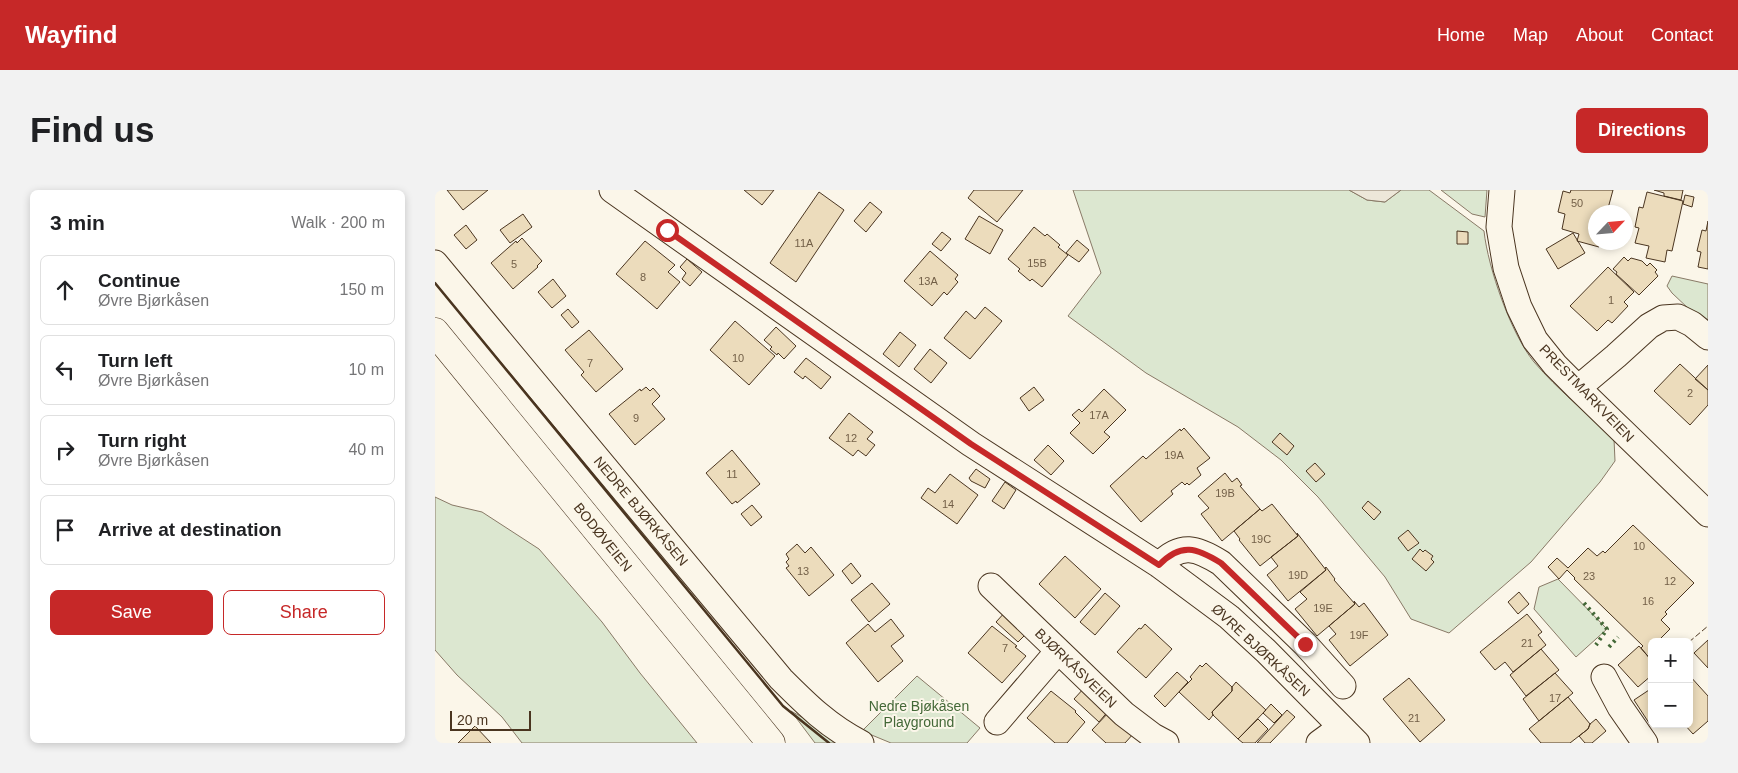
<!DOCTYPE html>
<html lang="en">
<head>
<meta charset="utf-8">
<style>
  :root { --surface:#fff; --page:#f2f2f2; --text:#202124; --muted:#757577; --line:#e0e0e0; --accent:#c62828 }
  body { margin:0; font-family:Helvetica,sans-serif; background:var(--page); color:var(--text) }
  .controls { position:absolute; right:15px; bottom:15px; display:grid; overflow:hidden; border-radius:8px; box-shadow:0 2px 8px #0003 }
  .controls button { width:45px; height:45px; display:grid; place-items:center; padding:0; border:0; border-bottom:1px solid var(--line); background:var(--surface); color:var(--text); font:25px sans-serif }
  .compass { position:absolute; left:1153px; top:15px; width:45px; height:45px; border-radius:50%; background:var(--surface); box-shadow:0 2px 8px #0003; rotate:64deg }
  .scale { position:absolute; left:15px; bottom:12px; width:81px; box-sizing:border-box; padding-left:5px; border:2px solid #4a3520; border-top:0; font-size:14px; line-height:18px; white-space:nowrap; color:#4a3520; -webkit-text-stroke:4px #fbf6e9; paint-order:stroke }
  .stop { position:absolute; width:15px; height:15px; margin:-11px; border:4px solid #c62828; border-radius:50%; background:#fff }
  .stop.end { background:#c62828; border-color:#fff; box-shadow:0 1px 5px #0008 }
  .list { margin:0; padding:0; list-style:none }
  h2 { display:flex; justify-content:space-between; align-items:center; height:65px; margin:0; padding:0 20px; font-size:21px }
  h2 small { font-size:16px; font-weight:400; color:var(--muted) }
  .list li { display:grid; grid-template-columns:32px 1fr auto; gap:15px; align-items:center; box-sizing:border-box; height:70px; margin:0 10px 10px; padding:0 10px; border:1px solid var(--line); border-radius:8px }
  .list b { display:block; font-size:19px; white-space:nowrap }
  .list p { margin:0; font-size:16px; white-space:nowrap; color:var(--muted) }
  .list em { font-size:16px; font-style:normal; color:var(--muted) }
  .actions { display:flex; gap:10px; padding:15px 20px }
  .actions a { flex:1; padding:11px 0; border:1px solid var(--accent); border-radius:8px; text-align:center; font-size:18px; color:var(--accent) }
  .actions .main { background:var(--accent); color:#fff }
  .icon { flex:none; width:28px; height:28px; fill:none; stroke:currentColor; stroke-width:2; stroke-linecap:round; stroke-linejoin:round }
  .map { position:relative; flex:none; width:1273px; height:553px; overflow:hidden; border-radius:8px }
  header { display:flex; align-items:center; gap:30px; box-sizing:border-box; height:70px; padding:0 25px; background:var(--accent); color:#fff }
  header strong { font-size:24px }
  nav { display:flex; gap:28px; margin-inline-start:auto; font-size:18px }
  .intro { display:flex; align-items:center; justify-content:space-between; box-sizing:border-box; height:120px; padding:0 30px }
  h1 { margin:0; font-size:35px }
  .button { padding:12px 22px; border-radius:8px; background:var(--accent); color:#fff; font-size:18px; font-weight:700 }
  main { display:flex; gap:30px; padding:0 30px }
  aside { flex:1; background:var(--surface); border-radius:8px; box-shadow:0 2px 8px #0003 }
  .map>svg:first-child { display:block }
</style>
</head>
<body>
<header>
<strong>Wayfind</strong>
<nav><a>Home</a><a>Map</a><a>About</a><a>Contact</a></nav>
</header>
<div class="intro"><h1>Find us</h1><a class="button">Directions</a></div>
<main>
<aside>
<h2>3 min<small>Walk · 200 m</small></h2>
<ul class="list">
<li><svg class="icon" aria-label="ahead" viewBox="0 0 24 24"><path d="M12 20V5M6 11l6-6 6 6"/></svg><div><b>Continue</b><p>Øvre Bjørkåsen</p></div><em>150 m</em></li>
<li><svg class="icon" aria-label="left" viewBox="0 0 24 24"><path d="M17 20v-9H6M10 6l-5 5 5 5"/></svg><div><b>Turn left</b><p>Øvre Bjørkåsen</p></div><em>10 m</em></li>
<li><svg class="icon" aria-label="right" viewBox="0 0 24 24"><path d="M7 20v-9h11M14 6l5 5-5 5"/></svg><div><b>Turn right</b><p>Øvre Bjørkåsen</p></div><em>40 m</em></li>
<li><svg class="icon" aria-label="arrive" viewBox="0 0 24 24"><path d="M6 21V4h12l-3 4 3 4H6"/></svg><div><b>Arrive at destination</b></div></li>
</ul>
<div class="actions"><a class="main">Save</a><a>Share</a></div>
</aside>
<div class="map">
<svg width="1273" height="553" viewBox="0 0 1273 553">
  <rect width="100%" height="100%" fill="#fbf6e9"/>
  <path fill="#dce7d0" stroke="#887966" d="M 638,0 L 914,0 L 932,10 L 950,12 L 966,0 L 994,0 L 1049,41 C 1053,78 1076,144 1099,172 C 1123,200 1153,224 1179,249 L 1180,271 L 1165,292 L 1096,372 L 1014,443 L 976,429 L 950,387 L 883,307 L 846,270 L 803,237 L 711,183 L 633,126 L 666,83 Z
    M 1006,0 L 1052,0 L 1050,27 L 1037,24 Z
    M 1237,86 L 1273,94 L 1273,137 L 1237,103 L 1232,96 Z
    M 0,307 L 17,315 L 47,322 L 104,359 L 167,432 L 205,483 L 262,553 L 87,553 L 67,527 L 22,485 L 0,460 Z
    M 1123,389 L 1172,439 L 1141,467 L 1099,419 L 1104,397 Z
    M 482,486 L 545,538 L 532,553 L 456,553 L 427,541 Z
    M 356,521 L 413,553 L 380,553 Z"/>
  <path fill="#ede7d9" stroke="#887966" d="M 914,0 L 966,0 L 950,12 L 932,10 Z"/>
  <path fill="#ecdcbc" stroke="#4a3520" d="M 12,0 L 53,0 L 28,20 Z
    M 309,0 L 339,0 L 327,15 Z
    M 539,0 L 588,0 L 562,32 L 533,8 Z
    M 1136,0 L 1178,0 L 1172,22 L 1160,22 L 1160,52 L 1165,52 L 1164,57 L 1142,51 L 1144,44 L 1127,39 L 1130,24 L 1123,22 L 1128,1 L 1135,3 Z
    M 1219,0 L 1248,0 L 1246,10 L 1229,6 L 1229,3 Z
    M 384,2 L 409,20 L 361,92 L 335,73 Z
    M 1212,2 L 1248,11 L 1237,61 L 1232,60 L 1230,72 L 1211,68 L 1214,56 L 1200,53 L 1204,38 L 1200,37 L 1204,17 L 1208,18 Z
    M 1250,5 L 1259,7 L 1257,17 L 1248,14 Z
    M 435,12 L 447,22 L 431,42 L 419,31 Z
    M 88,24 L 97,37 L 75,53 L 65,40 Z
    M 544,26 L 568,40 L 555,64 L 530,49 Z
    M 1273,31 L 1273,79 L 1263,77 L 1266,62 L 1262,61 L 1267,40 L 1271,41 Z
    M 31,35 L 42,50 L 31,59 L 19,45 Z
    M 599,37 L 610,46 L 612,44 L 625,55 L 623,57 L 633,65 L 607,97 L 597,89 L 595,91 L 583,81 L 585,79 L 573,69 Z
    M 1022,41 L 1033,42 L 1033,54 L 1022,54 Z
    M 507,42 L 516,49 L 506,61 L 497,54 Z
    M 1138,43 L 1150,63 L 1123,79 L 1111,59 Z
    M 87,48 L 107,71 L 102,76 L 103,77 L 78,99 L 56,73 L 81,51 L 82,53 Z
    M 642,50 L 654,60 L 644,72 L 631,63 Z
    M 210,51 L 240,75 L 233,82 L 245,92 L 222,119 L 181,84 Z
    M 495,61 L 523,85 L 520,89 L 523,92 L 512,105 L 509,102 L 497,116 L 469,91 Z
    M 1189,67 L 1193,71 L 1196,68 L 1207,71 L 1212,76 L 1215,73 L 1222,80 L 1220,82 L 1223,86 L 1204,105 L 1181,84 L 1182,82 L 1178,79 Z
    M 252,69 L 267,82 L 255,96 L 247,89 L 251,83 L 245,77 Z
    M 1173,77 L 1199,102 L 1189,112 L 1193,116 L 1177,133 L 1173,130 L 1162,141 L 1135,116 Z
    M 118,89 L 131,106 L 117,118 L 103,102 Z
    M 550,117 L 567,131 L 535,169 L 509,148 L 531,121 L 540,129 Z
    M 133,119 L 144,132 L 137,138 L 126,125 Z
    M 300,131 L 340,166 L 314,195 L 275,160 Z
    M 341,137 L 361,156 L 349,169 L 343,163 L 342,165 L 335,159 L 337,157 L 329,150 Z
    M 154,140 L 188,179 L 161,202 L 146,185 L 149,182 L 130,160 Z
    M 465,142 L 481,155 L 464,177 L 448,164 Z
    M 495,159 L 512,173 L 496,193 L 479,179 Z
    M 371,168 L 396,187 L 386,199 L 370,186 L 368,189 L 359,182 Z
    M 1245,174 L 1273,200 L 1273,215 L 1255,235 L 1219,201 Z
    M 1273,175 L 1273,200 L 1260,189 Z
    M 211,197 L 215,201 L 218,198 L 225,206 L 217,214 L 230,229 L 200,255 L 174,224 L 205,199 L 206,201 Z
    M 599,197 L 609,210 L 594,221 L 585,208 Z
    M 669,199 L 691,220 L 669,242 L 675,247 L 658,264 L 635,243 L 645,233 L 637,225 L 644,219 L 647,222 Z
    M 414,223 L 438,242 L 432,249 L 440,255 L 431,266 L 423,260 L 418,266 L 394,248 Z
    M 749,238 L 775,268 L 762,278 L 766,285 L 754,295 L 752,293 L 750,295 L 747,292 L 736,301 L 738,304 L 706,332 L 675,296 L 708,266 L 711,269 L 745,239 L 746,241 Z
    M 845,243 L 859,256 L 852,265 L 837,252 Z
    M 613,255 L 629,271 L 616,285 L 599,270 Z
    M 297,260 L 325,294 L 302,313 L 301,311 L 297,314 L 271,283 Z
    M 880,273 L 890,284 L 881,292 L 871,281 Z
    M 541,279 L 555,289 L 550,298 L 536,291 L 534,288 Z
    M 790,283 L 797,292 L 802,288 L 807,295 L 805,296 L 825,319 L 787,351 L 766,324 L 774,318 L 763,306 Z
    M 515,284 L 543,305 L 522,334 L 486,308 L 493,298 L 500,303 Z
    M 570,292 L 581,300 L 569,319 L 557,311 Z
    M 933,311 L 946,322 L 939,330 L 927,318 Z
    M 837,314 L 863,346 L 825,376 L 804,350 L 805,349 L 799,341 L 825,319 L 824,318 L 827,321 Z
    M 317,315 L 327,327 L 316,336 L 306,324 Z
    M 1198,335 L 1259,393 L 1230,422 L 1232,424 L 1226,430 L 1235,439 L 1222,452 L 1217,452 L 1215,458 L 1217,460 L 1217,471 L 1206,458 L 1208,456 L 1139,389 L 1140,388 L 1132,380 L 1124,389 L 1113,377 L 1122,368 L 1133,378 L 1153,358 L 1162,366 L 1168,361 L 1170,363 Z
    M 973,340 L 984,353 L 973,361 L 963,348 Z
    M 862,343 L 891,380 L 853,411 L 832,385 L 843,376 L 836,367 L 863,346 Z
    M 362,354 L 370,363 L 376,357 L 399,385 L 374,406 L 351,378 L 354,376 L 351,372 L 354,369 L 351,364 Z
    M 985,359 L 988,362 L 990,360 L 998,366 L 996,369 L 999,372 L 991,381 L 977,369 Z
    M 630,366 L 666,399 L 640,428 L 604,394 Z
    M 416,373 L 426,386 L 417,394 L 407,381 Z
    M 891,377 L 900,389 L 899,390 L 920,414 L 882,446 L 860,419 L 872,409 L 865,402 L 891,380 L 890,378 Z
    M 437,393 L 455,414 L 434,432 L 416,410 Z
    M 1084,402 L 1094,414 L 1083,424 L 1073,412 Z
    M 670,403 L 685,416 L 660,445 L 645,432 Z
    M 919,411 L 924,417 L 929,413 L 953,445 L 915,476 L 894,450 L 901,444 L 894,436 L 920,414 Z
    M 572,420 L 594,441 L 583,452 L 561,432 Z
    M 1092,424 L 1107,442 L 1103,445 L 1111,455 L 1078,482 L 1070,472 L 1060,480 L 1045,462 Z
    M 456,429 L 469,446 L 456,456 L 468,471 L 443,492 L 411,453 L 433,434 L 440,442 Z
    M 710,434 L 737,459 L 711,488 L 682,462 L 704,438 L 706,439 Z
    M 557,436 L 582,456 L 580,457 L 591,466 L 567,493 L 533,463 Z
    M 1273,450 L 1273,478 L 1259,463 Z
    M 1204,456 L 1217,471 L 1217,485 L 1203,497 L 1183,475 Z
    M 1106,459 L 1124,480 L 1091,506 L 1075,485 Z
    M 771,473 L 797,497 L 797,501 L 777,522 L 778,525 L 774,530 L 744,502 L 757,489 L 755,487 L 765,475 L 767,477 Z
    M 742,482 L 753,492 L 730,517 L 719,506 Z
    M 1120,483 L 1138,503 L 1104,531 L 1088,509 Z
    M 1254,485 L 1273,506 L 1273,531 L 1258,544 L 1249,534 L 1254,534 Z
    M 974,488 L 1010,530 L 985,552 L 948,509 Z
    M 801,492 L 831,520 L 803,549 L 778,525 L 777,522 L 797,501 L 797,497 Z
    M 650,497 L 674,520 L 664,532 L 639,509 Z
    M 1217,498 L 1217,534 L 1219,534 L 1216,536 L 1199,510 Z
    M 616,501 L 641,521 L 640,522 L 650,532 L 632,553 L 620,553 L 592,528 Z
    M 1133,507 L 1155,534 L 1153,539 L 1135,553 L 1106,553 L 1094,539 Z
    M 836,514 L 847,525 L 839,533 L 828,523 Z
    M 852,520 L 860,527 L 835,553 L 822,553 Z
    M 675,521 L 699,543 L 690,553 L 671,553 L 657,540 Z
    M 823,529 L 833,539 L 820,553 L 808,553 L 803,549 Z
    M 1161,529 L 1171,541 L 1157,553 L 1150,553 L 1144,546 L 1153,539 L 1155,534 Z
    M 40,536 L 56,553 L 23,553 Z"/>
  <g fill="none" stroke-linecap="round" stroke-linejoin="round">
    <defs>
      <path id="minor" d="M 177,0 L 536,254 L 724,375 L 794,427 L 831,461 L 922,553
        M 1067,0 L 1064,37 L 1071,78 L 1084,117 L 1100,150 L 1120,175 L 1143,198 L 1273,324
        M 0,73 L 346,489 C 372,515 393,536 426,553
        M 1143,198 L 1181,166 L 1214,136 L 1228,128 L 1243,127 L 1257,134 L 1273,147
        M 724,375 C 746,352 762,358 786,373 L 870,454 L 908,496
        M 556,396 L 689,524 L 718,546 L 731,553
        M 1169,487 L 1185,517 L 1210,553
        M 562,532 L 623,461
        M 884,553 L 906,537"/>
      <path id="primary" d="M 0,142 L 336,553"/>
    </defs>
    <use href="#minor" stroke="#4a3520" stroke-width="27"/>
    <use href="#primary" stroke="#4a3520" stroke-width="29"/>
    <use href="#minor" stroke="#fbf6e9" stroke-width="25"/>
    <use href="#primary" stroke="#fbf6e9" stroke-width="28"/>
    <path stroke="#436837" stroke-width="4" stroke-dasharray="2.5 4" stroke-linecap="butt" d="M 1149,413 L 1172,439 L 1161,455
      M 1174,457 L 1183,447"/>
    <path stroke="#4a3520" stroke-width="1" stroke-dasharray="6 2.5" stroke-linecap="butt" d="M 1254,452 L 1273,436"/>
    <path stroke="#4a3520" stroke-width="2.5" d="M 0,93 L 348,516 L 394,553"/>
  </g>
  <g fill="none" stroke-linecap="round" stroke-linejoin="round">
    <path stroke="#c62828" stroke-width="6" d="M 232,40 L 536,254 L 724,375 C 746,352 762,358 786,373 L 870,454"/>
  </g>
  <g text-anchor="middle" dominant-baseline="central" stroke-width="4" stroke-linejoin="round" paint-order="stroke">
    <g font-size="11" fill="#725f47">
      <text x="1142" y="13">50</text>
      <text x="369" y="53">11A</text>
      <text x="602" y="73">15B</text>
      <text x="79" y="74">5</text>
      <text x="208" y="87">8</text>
      <text x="493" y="91">13A</text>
      <text x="1176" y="110">1</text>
      <text x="303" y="168">10</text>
      <text x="155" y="173">7</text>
      <text x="1255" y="203">2</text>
      <text x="664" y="225">17A</text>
      <text x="201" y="228">9</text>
      <text x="416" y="248">12</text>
      <text x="739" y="265">19A</text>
      <text x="297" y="284">11</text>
      <text x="790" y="303">19B</text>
      <text x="513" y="314">14</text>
      <text x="826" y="349">19C</text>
      <text x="1204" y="356">10</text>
      <text x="368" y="381">13</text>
      <text x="863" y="385">19D</text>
      <text x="1154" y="386">23</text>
      <text x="1235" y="391">12</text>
      <text x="1213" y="411">16</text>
      <text x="888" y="418">19E</text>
      <text x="924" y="445">19F</text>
      <text x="1092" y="453">21</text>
      <text x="570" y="458">7</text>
      <text x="1120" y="508">17</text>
      <text x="979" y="528">21</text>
    </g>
    <g font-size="14" fill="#4a3520" stroke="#fbf6e9">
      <text transform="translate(1152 203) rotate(46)">PRESTMARKVEIEN</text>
      <text transform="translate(206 321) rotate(50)">NEDRE BJØRKÅSEN</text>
      <text transform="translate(168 347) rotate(51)">BODØVEIEN</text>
      <text transform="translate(826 460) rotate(43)">ØVRE BJØRKÅSEN</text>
      <text transform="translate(641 478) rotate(44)">BJØRKÅSVEIEN</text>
    </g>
    <g font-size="14" fill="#436837" stroke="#fbf6e9">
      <text x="484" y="516">Nedre Bjøkåsen<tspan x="484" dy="16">Playground</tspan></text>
    </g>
  </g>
</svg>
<div class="controls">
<button>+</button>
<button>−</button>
</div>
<svg class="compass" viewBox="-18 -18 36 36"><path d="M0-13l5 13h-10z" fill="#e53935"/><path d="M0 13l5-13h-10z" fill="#757577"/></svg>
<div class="scale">20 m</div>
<div class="stop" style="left:232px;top:40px"></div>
<div class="stop end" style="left:870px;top:454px"></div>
</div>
</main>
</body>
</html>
